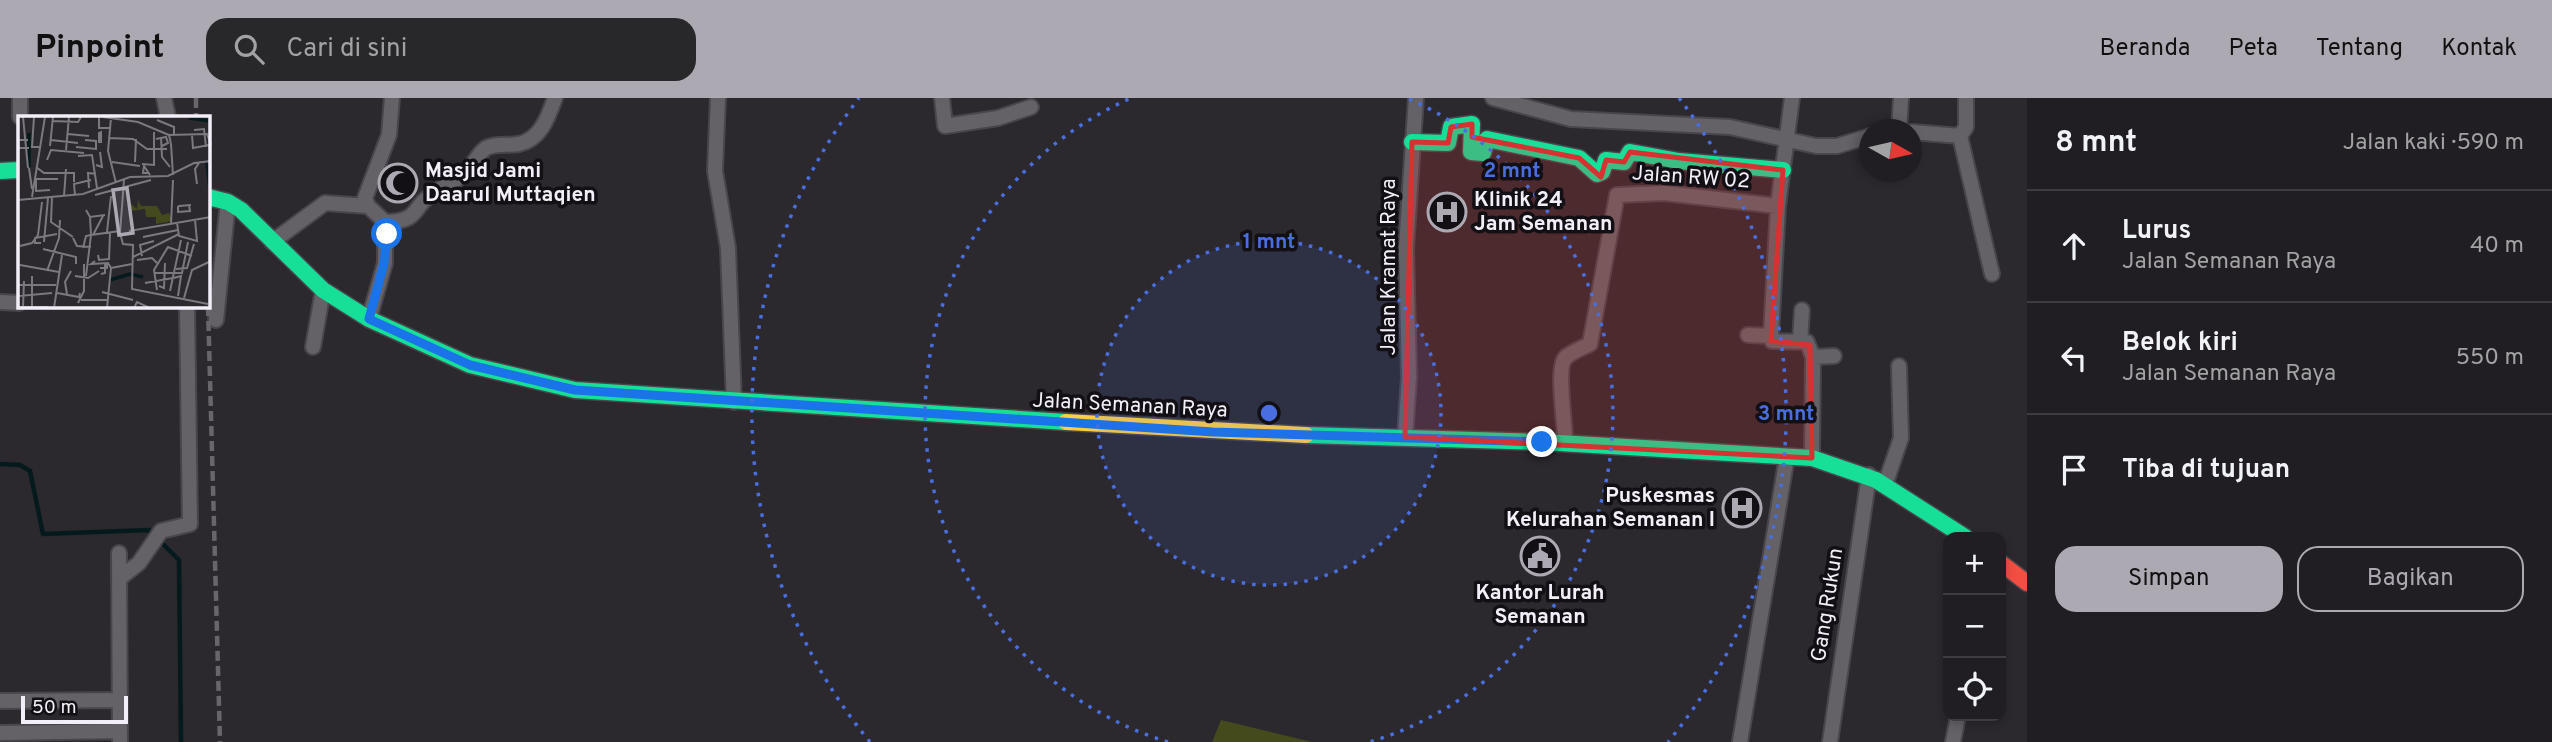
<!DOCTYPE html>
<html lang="id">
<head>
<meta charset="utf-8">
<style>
  :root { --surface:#201e22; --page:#28272a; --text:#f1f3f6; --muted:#a2a2a5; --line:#3d3c40; --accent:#ada9b2 }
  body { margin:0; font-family:Overpass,sans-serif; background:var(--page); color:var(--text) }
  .controls { position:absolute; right:21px; bottom:21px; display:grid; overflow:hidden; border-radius:14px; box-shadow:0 4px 10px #0003 }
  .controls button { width:63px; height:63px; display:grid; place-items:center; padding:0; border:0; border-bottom:2px solid var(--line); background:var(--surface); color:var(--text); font:35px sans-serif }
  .compass { position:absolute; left:1859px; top:21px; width:63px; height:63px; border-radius:50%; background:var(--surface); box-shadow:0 4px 10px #0003; rotate:98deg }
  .scale { position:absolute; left:21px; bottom:18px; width:107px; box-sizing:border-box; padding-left:7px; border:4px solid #f3eff9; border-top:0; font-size:19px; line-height:24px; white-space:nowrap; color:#f3eff9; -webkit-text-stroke:5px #120f15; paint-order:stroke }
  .stop { position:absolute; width:21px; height:21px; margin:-16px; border:5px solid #1a73e8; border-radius:50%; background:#fff }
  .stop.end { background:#1a73e8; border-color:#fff; box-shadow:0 2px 7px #0008 }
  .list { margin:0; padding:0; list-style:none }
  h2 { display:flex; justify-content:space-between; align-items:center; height:91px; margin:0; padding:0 28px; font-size:30px }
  h2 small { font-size:23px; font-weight:400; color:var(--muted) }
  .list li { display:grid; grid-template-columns:46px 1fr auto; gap:21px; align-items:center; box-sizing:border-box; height:112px; padding:0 28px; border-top:2px solid var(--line) }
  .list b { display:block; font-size:26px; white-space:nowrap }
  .list p { margin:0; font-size:23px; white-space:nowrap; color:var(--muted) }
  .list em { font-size:23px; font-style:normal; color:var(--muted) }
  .actions { display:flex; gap:14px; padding:21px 28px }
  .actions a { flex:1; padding:16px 0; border:2px solid var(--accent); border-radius:21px; text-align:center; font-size:24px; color:var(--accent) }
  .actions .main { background:var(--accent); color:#111 }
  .icon { flex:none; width:38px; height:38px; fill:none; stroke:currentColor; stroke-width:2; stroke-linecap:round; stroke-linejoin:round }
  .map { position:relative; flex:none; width:2027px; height:644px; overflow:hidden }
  header { display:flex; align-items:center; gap:42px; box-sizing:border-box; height:98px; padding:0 35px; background:var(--accent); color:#111 }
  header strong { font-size:33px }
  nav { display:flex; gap:38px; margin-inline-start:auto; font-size:24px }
  .search { width:490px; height:63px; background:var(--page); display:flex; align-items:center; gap:18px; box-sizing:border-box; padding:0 24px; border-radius:21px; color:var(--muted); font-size:26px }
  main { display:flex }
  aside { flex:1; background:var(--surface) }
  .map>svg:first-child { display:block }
</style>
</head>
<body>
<header>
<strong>Pinpoint</strong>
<div class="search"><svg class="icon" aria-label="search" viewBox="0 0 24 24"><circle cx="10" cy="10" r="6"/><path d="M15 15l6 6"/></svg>Cari di sini</div>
<nav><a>Beranda</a><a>Peta</a><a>Tentang</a><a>Kontak</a></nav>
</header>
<main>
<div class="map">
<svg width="2027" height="644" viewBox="0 0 2027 644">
  <rect width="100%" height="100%" fill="#2b282e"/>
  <path fill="#444a1c" d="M 1221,622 L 1312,644 L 1212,644 Z"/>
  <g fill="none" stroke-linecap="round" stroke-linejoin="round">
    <path stroke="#051a1d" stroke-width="4.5" d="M 0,366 L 20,367 L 30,373 L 43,436 L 149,432 L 179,462 L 181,644"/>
    <defs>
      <path id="street" d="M 20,0 L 20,19
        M 164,0 L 168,19
        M 718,0 L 715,73 L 728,150 L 734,304
        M 942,0 L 945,28 L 998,20 L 1031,9
        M 1493,0 L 1571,21 L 1730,29 L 1816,48 L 1837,48 L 1870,38
        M 1792,0 L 1778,108 L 1771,238 L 1772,243 L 1807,244 L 1813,259 L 1812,360
        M 1899,32 L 1901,0
        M 1912,34 L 1960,38
        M 1960,38 L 1992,176
        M 1960,38 L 1966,29 L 1966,0
        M 385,124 C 421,123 411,110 431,97 C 444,88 457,84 468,72 C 475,64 478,56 486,50 C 496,45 507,48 519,46 C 541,41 548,19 555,0
        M 385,124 L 368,108 L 365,100 L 389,37 L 392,0
        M 272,144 L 325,105 L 368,108
        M 0,204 L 19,205
        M 369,221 L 385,165 L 385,124
        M 216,222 L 228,104
        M 1748,237 L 1771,238
        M 1800,244 L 1802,212
        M 313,249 L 323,192
        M 1813,259 L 1834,258
        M 1405,339 L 1409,279 L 1406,150 L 1416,0
        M 1565,345 C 1566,328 1555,269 1566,259 C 1572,254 1582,250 1590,246 L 1617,97 L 1664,95 L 1778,108
        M 1886,384 L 1901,340 L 1899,268
        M 119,455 L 120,644
        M 120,480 L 139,465 L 161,433 L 190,426 L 187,208
        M 0,603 L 119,602
        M 0,635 L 119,633
        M 1740,644 L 1787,358
        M 1830,644 L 1869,377
        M 1953,644 L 1958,618"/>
      <path id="fast" d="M 1412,44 L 1448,45 L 1451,29 L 1472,26 L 1471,54 L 1483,55 L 1487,41 L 1579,60 L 1597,76 L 1602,74 L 1606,62 L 1624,64 L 1630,54 L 1679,63 L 1783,72
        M 0,73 L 19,72
        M 208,99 L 228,104 L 241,112 L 323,192 L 369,221 L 470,267 L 575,292 L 1066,324
        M 1306,337 L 1542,344 L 1812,360 L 1876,382 L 1965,439"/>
      <path id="slow" d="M 1066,324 L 1306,337"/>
      <path id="jam" d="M 2001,465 L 2027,485"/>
    </defs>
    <use href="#street" stroke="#49454c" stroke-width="18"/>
    <use href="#fast" stroke="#49454c" stroke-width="19"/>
    <use href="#slow" stroke="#49454c" stroke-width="19"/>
    <use href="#jam" stroke="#49454c" stroke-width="19"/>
    <use href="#street" stroke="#646267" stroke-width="14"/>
    <use href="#fast" stroke="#16e098" stroke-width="16"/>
    <use href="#slow" stroke="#ffcf43" stroke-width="16"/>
    <use href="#jam" stroke="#f24e42" stroke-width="16"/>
    <path stroke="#68666b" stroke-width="4.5" stroke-dasharray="10 5" stroke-linecap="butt" d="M 196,0 L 196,19
      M 208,208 L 220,644"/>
  </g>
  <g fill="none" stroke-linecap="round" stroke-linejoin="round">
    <path stroke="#1a73e8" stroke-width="9" d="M 387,136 L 384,165 L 369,221 L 470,267 L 575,292 L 1213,334 L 1542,344"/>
  </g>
  <path fill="#d73232" fill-opacity="0.2" stroke="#d73232" stroke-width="5" stroke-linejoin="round" d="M 1472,26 L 1472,39 L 1579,60 L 1601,79 L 1606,62 L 1624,64 L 1630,54 L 1783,72 L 1771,243 L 1810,247 L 1812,360 L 1405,339 L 1412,44 L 1448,45 L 1451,29 Z"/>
  <circle cx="1269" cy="315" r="172" fill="#486edf" fill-opacity=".12"/>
  <g fill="none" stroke="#486edf" stroke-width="3.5" stroke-dasharray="3.5 7">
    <circle cx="1269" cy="315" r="172"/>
    <path d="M1168 644A344 344 0 0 1 1129 1M1409 1A344 344 0 0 1 1370 644"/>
    <path d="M870 644A517 517 0 0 1 859 0M1679 0A517 517 0 0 1 1668 644"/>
  </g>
  <defs>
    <symbol id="mosque-ring" viewBox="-11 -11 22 22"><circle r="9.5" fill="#120f15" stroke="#ada9b2" stroke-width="1.5"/><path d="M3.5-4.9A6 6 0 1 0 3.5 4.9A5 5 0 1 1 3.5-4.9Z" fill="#ada9b2"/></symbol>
    <symbol id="hospital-ring" viewBox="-11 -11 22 22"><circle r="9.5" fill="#120f15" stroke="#ada9b2" stroke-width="1.5"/><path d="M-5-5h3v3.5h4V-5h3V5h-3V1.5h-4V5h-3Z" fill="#ada9b2"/></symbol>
    <symbol id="civic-ring" viewBox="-11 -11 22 22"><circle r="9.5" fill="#120f15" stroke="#ada9b2" stroke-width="1.5"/><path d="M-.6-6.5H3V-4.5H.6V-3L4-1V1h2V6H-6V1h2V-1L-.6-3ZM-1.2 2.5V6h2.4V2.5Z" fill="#ada9b2"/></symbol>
  </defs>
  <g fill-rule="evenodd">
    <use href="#mosque-ring" x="376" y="63" width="44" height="44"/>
    <use href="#hospital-ring" x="1425" y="92" width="44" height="44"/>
    <use href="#hospital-ring" x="1720" y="388" width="44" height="44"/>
    <use href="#civic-ring" x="1518" y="436" width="44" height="44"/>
  </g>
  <g text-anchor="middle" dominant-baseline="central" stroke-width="7" stroke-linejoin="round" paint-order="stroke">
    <g font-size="21" font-weight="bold" fill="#f3eff9" stroke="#120f15" text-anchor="start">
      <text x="425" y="73">Masjid Jami<tspan x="425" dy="24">Daarul Muttaqien</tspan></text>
      <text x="1474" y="102">Klinik 24<tspan x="1474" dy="24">Jam Semanan</tspan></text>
      <text x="1715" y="398" text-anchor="end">Puskesmas<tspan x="1715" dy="24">Kelurahan Semanan I</tspan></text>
      <text x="1540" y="495" text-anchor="middle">Kantor Lurah<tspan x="1540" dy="24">Semanan</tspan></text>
    </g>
    <g font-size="21" fill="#f3eff9" stroke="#120f15">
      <text transform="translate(1691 80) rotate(4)">Jalan RW 02</text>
      <text transform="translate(1389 169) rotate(-90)">Jalan Kramat Raya</text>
      <text transform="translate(1130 308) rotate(3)">Jalan Semanan Raya</text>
      <text transform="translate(1828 507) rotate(-81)">Gang Rukun</text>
    </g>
  </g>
  <g transform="translate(18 18)">
    <rect width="192" height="192" fill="#2b282e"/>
    <path d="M 120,84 L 123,90 L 139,90 L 144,99 L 151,97 L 154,105 L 138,108 L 138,101 L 128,101 L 127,93 L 112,95 L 111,86 L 119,93 Z" fill="#444a1c"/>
    <path fill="none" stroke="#051a1d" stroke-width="3.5" d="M 171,2 L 193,5M 11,17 L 11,51M 189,47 L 192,73M 92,164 L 112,158 L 125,161"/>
    <path fill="none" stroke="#7b787f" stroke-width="2" d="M 5,1 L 10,52M 16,1 L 14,31 L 21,31M 81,1 L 81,12 L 92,12M 85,1 L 120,6 L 151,19 L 153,28M 93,2 L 90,35 L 98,67M 139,4 L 156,11 L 156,19M 35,5 L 60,6 L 63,1M 176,14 L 186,13 L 188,31M 83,16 L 83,26 L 81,26 L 81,17 ZM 50,18 L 71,20M 150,19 L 189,18 L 193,29M 174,19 L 175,32 L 191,29M 143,21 L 144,41 L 152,51M 92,22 L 115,23 L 129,33 L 149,33M 138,23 L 148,21 L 150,27 L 144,30M 10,24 L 0,24 L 1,32 L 11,32M 33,24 L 60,27M 153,28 L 155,59M 32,30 L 35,1M 58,31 L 78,33 L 78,25 L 67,24M 48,34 L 51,1M 60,40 L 74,39 L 79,72M 29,44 L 33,34 L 66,37M 94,46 L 122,50M 117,46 L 118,23M 124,48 L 136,49 L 136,16M 78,49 L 84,51 L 82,36M 18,51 L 26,57 L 56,57 L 56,66M 11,52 L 14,73M 130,57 L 125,57 L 126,50 L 132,59M 106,64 L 102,117 L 105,128 L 115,129 L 114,173 L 190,188M 179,68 L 177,53 L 181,47M 71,72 L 70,57 L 78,58M 32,74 L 18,75 L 18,63 L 40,63M 57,79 L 56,68 L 73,64M 77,79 L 133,64M 46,80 L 48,53M 14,81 L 27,1M 34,81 L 33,106 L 55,121M 0,84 L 65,78 L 112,61 L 150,60 L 176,47 L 193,45M 171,89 L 172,95 L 160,96 L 160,91 L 161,90 L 173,89M 68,94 L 72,101 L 87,99M 159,107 L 161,120 L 179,125 L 177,104M 153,108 L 155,64M 111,115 L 193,101M 89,116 L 93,80M 75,119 L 85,100M 125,121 L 160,114M 55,122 L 59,130 L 73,131M 26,126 L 30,82M 23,127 L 17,127 L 17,122 L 39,118M 2,130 L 14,127 L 20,119 L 24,86M 65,132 L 68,120 L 73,119 L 72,101M 25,133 L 58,141 L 58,148M 80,139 L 81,144 L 91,143 L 92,117M 124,140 L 122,129 L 136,125M 115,141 L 161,118M 119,144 L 134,142 L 139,147M 77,145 L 73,148 L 90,147 L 93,152M 2,149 L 41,156M 82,152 L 89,152 L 89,148 L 87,149 L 87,157 L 83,158M 93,152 L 114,148M 158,153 L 169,152 L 176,128M 29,155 L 41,122 L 42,104M 136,157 L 165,157M 164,157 L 170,126M 57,160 L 70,162 L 81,155M 68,160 L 73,119 L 102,115M 156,162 L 163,160 L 160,180M 127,167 L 155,162M 0,169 L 38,169M 141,170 L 146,172 L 147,147M 139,174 L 136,154 L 150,131 L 174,140M 152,175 L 163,124M 84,176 L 115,184M 39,177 L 61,181 L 62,177M 49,178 L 47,166 L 53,155M 1,180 L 34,177M 166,182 L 174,154 L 193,145M 63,184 L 90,184M 60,187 L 66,175 L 66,148M 0,191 L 30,191M 5,192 L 6,165M 14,192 L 14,160M 36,192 L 44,139M 89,192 L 93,152M 116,192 L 119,186 L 132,192"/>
    <path fill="#ada9b2" fill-opacity="0.15" stroke="#ada9b2" stroke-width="3.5" d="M 109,72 L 115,117 L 101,119 L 95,74 Z"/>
    <rect width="192" height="192" fill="none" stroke="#f3eff9" stroke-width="3.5"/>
  </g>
  <circle cx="1269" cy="315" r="10" fill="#486edf" stroke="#120f15" stroke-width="3.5"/>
  <g font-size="21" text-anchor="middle" font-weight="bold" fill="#486edf" stroke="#120f15" stroke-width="7" stroke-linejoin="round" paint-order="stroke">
    <text x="1512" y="79">2 mnt</text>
    <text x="1269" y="150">1 mnt</text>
    <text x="1786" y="322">3 mnt</text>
  </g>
</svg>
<div class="controls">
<button>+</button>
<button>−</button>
<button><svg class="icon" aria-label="locate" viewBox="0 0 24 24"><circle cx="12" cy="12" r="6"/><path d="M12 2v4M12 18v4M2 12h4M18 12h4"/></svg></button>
</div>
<svg class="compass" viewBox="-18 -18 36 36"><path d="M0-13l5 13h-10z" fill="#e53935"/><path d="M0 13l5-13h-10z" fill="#a2a2a5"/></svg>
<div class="scale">50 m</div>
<div class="stop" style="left:387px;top:136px"></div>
<div class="stop end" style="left:1542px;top:344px"></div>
</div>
<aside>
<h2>8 mnt<small>Jalan kaki · 590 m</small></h2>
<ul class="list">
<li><svg class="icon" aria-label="ahead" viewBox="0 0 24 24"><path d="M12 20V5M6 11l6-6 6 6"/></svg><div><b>Lurus</b><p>Jalan Semanan Raya</p></div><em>40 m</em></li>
<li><svg class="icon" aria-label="left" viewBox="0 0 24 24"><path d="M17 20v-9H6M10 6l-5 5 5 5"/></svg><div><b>Belok kiri</b><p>Jalan Semanan Raya</p></div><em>550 m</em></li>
<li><svg class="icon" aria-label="arrive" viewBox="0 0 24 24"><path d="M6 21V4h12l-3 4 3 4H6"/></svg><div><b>Tiba di tujuan</b></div></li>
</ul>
<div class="actions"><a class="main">Simpan</a><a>Bagikan</a></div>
</aside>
</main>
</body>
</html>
